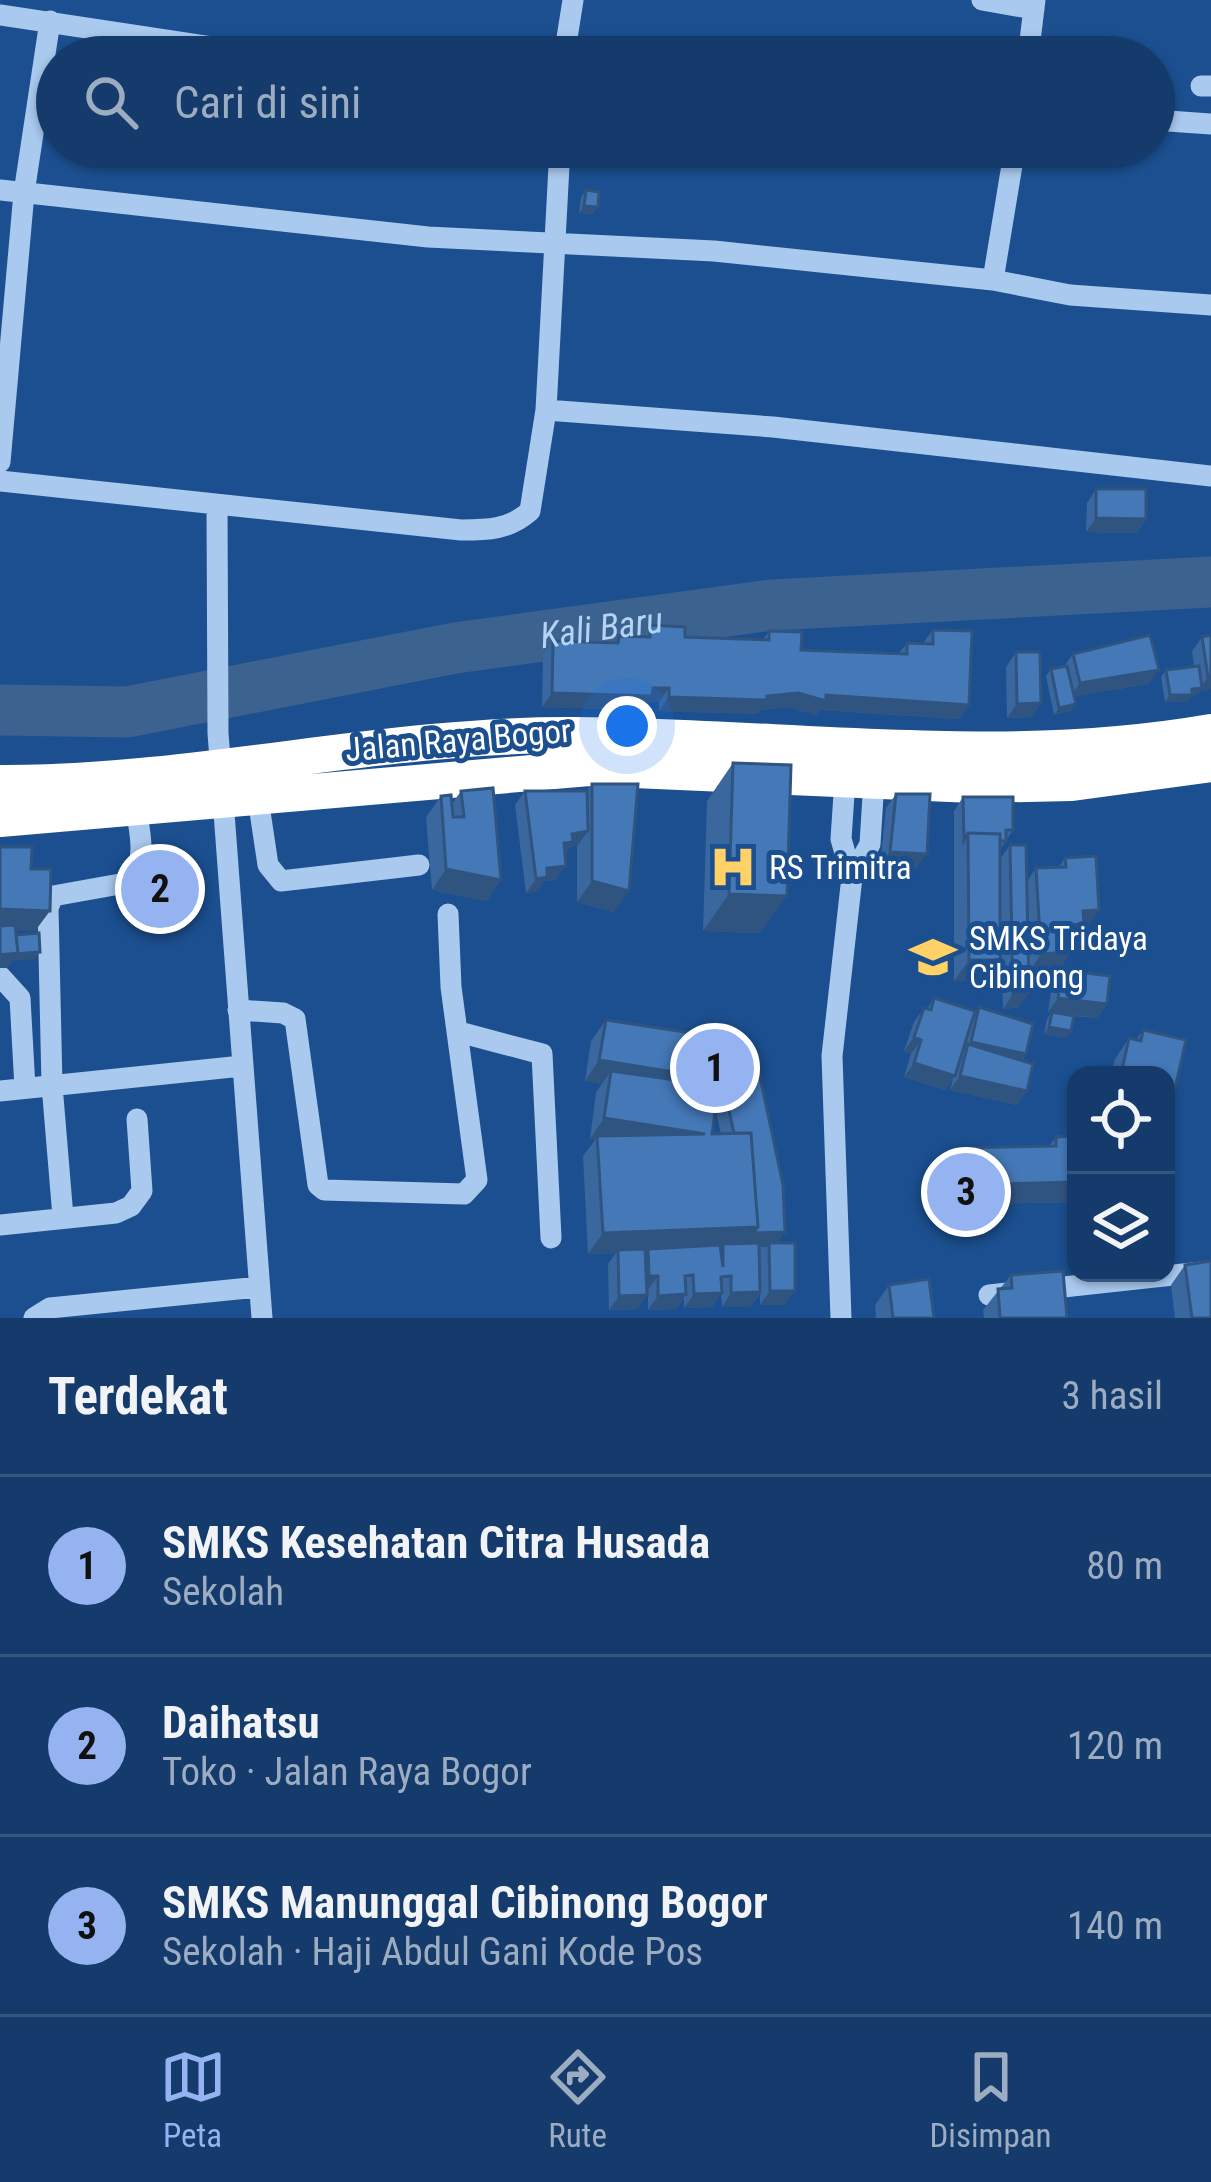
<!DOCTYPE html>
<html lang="id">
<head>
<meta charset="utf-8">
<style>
  :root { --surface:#143b6b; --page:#1d4271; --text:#f1f3f6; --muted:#9dadc1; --line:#33557e; --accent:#95b2f1 }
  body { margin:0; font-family:"Roboto Condensed",sans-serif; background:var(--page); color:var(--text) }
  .controls { position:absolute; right:36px; bottom:36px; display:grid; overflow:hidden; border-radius:24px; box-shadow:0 3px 9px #0004 }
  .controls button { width:108px; height:108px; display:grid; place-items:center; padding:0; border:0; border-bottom:3px solid var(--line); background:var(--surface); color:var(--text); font:60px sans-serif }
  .you { position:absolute; left:627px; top:726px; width:42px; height:42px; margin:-30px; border:9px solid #fff; border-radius:50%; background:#1a73e8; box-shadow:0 0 0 18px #1a73e833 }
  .badge { display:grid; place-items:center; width:78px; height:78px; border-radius:50%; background:var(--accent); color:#111; font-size:39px; font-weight:700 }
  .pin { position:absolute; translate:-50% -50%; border:6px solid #fff; box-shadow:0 3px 12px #0006 }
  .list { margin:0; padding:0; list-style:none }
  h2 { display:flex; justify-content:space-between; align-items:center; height:156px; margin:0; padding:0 48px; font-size:51px }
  h2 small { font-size:39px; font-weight:400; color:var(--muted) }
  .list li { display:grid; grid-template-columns:78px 1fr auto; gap:36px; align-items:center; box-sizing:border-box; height:180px; padding:0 48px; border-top:3px solid var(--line) }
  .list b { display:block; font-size:45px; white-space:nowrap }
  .list p { margin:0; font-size:39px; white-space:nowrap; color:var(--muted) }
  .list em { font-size:39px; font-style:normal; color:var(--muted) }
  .icon { flex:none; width:66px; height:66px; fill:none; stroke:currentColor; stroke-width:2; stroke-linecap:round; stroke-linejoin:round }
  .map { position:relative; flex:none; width:1211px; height:1318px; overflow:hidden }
  .search { position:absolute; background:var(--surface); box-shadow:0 3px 9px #0004; left:36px; right:36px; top:36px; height:132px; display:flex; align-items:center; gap:30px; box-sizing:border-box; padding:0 42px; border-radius:66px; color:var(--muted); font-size:45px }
  .sheet { height:696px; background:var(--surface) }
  nav { display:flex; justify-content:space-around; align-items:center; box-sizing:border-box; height:168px; border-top:3px solid var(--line); background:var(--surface); font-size:33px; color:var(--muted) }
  nav a { display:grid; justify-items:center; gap:6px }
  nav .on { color:var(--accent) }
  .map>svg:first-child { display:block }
</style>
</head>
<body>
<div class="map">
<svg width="1211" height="1318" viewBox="0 0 1211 1318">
  <rect width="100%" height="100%" fill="#1b4f8f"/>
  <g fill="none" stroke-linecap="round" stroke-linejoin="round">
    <path stroke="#3c6290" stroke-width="51" id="s1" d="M 0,710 L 127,712 L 455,648 L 772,605 L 1211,582"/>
    <path stroke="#a9c9ee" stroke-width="21" d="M 982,0 L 1034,9
      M 0,15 L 278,57
      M 564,57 L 573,0
      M 1028,57 L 1035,0
      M 1201,86 L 1211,86
      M 1154,120 L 1211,124
      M 0,190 L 428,237 L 714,251 L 993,280 L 1070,295 L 1211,305
      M 993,280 L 1015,147
      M 546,410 L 773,427 L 1211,476
      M 0,462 L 24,193 L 50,21
      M 0,481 L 461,530 C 487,530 509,530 530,511 L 546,410 L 560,147
      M 217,505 L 218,733 L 262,1318
      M 845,779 L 841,839 L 852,877
      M 256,785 L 268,865 L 281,881 L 419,865
      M 0,976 L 20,998 L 25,1088
      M 238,1010 L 283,1013 L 295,1019 L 318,1185 L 324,1190 L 464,1194 L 477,1180 L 451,987 L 448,914
      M 459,1032 L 542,1054 L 551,1238
      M 0,1091 L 242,1066
      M 63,1217 L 52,1085 L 48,908 L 53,896 L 131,882 C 149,856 138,826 134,796
      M 0,1225 L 116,1213 L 131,1206 L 142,1191 L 137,1119
      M 989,1295 L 1211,1271
      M 34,1318 L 50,1308 L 259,1287
      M 841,1318 L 832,1056 L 852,877 L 870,844 L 874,780"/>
    <path stroke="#fff" stroke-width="36" d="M 0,783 C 192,784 381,734 573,735 C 787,736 998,769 1211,732
      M 0,819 L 589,768 L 973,785 L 1072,783 L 1211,764"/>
  </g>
  <path fill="#3a679d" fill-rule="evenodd" d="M 586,190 L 598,207 L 592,214 L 579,213 L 581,197 Z
    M 1096,489 L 1146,519 L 1137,533 L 1086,532 L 1087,503 Z
    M 651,625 L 685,637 L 763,640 L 769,631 L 801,650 L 899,653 L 907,643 L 923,643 L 933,630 L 969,705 L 959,719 L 820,710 L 816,715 L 788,707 L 760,710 L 757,714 L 659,711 L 659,702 L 649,702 L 643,710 L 542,707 L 543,655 L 553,641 L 614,643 L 619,636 L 643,637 Z
    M 1211,635 L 1211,689 L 1200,691 L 1197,695 L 1192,695 L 1187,702 L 1165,702 L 1161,677 L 1166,670 L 1194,666 L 1192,651 L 1202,637 Z
    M 1016,652 L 1032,717 L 1007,718 L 1006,667 Z
    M 1073,654 L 1149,684 L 1075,696 L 1071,711 L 1054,715 L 1046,676 L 1051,669 L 1064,666 Z
    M 733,763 L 760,933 L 703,931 L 707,801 Z
    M 592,784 L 614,912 L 577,902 L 577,845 L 570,847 L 565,854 L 556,880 L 544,881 L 538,891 L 526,893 L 515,805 L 525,791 L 587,791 Z
    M 461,791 L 487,901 L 432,890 L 426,817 L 441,796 L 452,804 Z
    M 896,794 L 917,868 L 880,866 L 886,808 Z
    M 963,797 L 1013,830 L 1000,850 L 1000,859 L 1010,845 L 1027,881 L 1036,868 L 1059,867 L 1065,858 L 1085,931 L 1079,931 L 1071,944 L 1057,973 L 1029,975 L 1019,1007 L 1003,1009 L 1000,864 L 986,981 L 954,981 L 954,811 Z
    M 1062,970 L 1107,1004 L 1097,1018 L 1074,1016 L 1066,1038 L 1044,1034 L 1047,1019 L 1051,1013 L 1048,1012 L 1052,984 Z
    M 934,998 L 975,1011 L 979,1007 L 1026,1054 L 1022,1061 L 1027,1091 L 1017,1105 L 950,1090 L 953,1079 L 945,1090 L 904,1077 L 911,1054 L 904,1051 L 914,1022 L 924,1008 L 927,1009 Z
    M 606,1020 L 720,1061 L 777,1243 L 785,1305 L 760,1305 L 760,1293 L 750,1307 L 722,1307 L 721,1294 L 712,1307 L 684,1308 L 684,1298 L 676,1309 L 648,1310 L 648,1290 L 647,1295 L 637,1309 L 609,1310 L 608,1264 L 616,1253 L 588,1254 L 583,1156 L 595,1140 L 590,1139 L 596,1092 L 602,1084 L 585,1081 L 591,1041 ZM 715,1108 L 721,1134 L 712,1134 Z
    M 1143,1030 L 1186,1040 L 1171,1106 L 1166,1113 L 1166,1075 L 1111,1075 L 1115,1059 L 1129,1038 L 1136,1040 Z
    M 1076,1136 L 1076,1202 L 945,1205 L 944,1169 L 959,1148 L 1049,1146 L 1056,1137 Z
    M 1185,1265 L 1211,1318 L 1175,1318 L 1171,1285 Z
    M 1011,1275 L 1067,1318 L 984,1318 L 983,1310 Z
    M 889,1285 L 934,1318 L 876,1318 L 875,1305 Z"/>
  <path fill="#305480" d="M 584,206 L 598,207 L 592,214 L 579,213 Z
    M 1096,518 L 1146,519 L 1137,533 L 1086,532 Z
    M 1159,670 L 1149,684 L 1070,697 L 1080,683 Z
    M 1211,676 L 1211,689 L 1200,691 L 1197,695 L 1192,695 L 1187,702 L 1165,702 L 1170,695 L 1200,688 L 1208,677 Z
    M 653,688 L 669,688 L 659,702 L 649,702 L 643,710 L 542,707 L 552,693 Z
    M 798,693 L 826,695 L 969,705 L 959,719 L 820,710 L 816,715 L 788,707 L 760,710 L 757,714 L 659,711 L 669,697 L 767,696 Z
    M 1041,703 L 1032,717 L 1007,718 L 1017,704 Z
    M 1076,704 L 1071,711 L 1054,715 L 1059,708 Z
    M 588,831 L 578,845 L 570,847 L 563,856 L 554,857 L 572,834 Z
    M 890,852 L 927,854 L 917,868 L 880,866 Z
    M 566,866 L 556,880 L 544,881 L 538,891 L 526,893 L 536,879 L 547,868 Z
    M 446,869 L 501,880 L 487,901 L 432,890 Z
    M 592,881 L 629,891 L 614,912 L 577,902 Z
    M 729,894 L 787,896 L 760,933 L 703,931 Z
    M 0,909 L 50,911 L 35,931 L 0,930 Z
    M 1099,910 L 1085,931 L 1079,931 L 1070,945 L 1070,925 L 1083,911 Z
    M 40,952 L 35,959 L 13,961 L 8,968 L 0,968 L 0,955 Z
    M 1071,952 L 1057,973 L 1027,975 L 1041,954 Z
    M 969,960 L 1000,960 L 986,981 L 954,981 Z
    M 1029,993 L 1019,1007 L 1003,1009 L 1013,994 Z
    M 1058,998 L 1107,1004 L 1097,1018 L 1048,1012 Z
    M 1049,1027 L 1071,1031 L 1066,1038 L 1044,1034 Z
    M 914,1037 L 921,1040 L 911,1054 L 904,1051 Z
    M 971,1042 L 1026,1054 L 1016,1068 L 967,1048 Z
    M 599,1060 L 717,1079 L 703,1100 L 611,1071 L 602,1084 L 585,1081 Z
    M 914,1063 L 955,1076 L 945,1090 L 904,1077 Z
    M 960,1076 L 1027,1091 L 1017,1105 L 950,1090 Z
    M 604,1118 L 705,1134 L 597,1136 L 595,1140 L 590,1139 Z
    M 1076,1182 L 1076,1202 L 945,1205 L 960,1185 Z
    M 758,1227 L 785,1232 L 775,1246 L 769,1243 L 767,1247 L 723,1248 L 723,1244 L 719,1249 L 648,1249 L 646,1252 L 618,1250 L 616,1253 L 588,1254 L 603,1233 Z
    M 649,1276 L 658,1276 L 648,1290 L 639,1291 Z
    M 770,1291 L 795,1291 L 785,1305 L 760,1305 Z
    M 760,1292 L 750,1307 L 722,1307 L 731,1293 Z
    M 722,1293 L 712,1307 L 684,1308 L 694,1294 Z
    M 686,1294 L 676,1309 L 648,1310 L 658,1296 Z
    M 647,1295 L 637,1309 L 609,1310 L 619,1296 Z"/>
  <path fill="#4478b7" stroke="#305480" stroke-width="3" d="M 586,190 L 599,192 L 598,207 L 584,206 Z
    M 1096,489 L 1146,489 L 1146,519 L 1096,518 Z
    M 651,625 L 685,627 L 685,637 L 769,640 L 769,631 L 802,632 L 801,650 L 907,654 L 907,643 L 933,644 L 933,630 L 972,631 L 969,705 L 826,695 L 826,701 L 798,693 L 767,696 L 767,700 L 669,697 L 669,688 L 653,688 L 652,696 L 552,693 L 553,641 L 618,643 L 619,636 L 650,637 Z
    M 1150,635 L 1159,670 L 1080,683 L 1073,654 Z
    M 1211,635 L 1211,676 L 1208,677 L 1202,637 Z
    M 1016,652 L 1040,652 L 1041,703 L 1017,704 Z
    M 1067,666 L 1076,704 L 1059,708 L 1051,669 Z
    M 1199,666 L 1202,688 L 1192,689 L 1192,695 L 1170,695 L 1166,670 Z
    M 733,763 L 791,765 L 787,896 L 729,894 Z
    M 592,784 L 638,784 L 629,891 L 592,881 Z
    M 493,788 L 501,880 L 446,869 L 441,796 L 451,795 L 453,817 L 464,817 L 461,791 Z
    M 525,791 L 587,791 L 588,831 L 572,834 L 573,842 L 564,843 L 566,866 L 547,868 L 547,877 L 536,879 Z
    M 896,794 L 930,794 L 927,854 L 890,852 Z
    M 963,797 L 1013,797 L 1013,830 L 1006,830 L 1006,841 L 1000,841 L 1000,834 L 968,833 L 964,840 Z
    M 968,833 L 1000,834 L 1000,960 L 969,960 Z
    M 1010,845 L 1026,845 L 1029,993 L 1013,994 Z
    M 0,847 L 32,847 L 31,869 L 51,869 L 50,911 L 0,909 Z
    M 1096,856 L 1099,910 L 1083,911 L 1084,924 L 1070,925 L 1071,952 L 1041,954 L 1036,868 L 1066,867 L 1065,858 Z
    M 15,925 L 18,953 L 0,955 L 0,926 Z
    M 39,933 L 40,952 L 14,954 L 18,953 L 16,935 Z
    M 1062,970 L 1110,976 L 1107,1004 L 1058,998 Z
    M 934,998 L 975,1011 L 955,1076 L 914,1063 L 921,1040 L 914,1037 L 924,1008 L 931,1010 Z
    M 979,1007 L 1033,1024 L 1026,1054 L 971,1042 Z
    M 1052,1012 L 1074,1016 L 1071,1031 L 1049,1027 Z
    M 606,1020 L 724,1038 L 717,1079 L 599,1060 Z
    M 1143,1030 L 1186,1040 L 1171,1106 L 1166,1104 L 1166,1075 L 1121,1075 L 1129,1038 L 1141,1041 Z
    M 968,1044 L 1033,1064 L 1027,1091 L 960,1076 Z
    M 755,1053 L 783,1185 L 785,1232 L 753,1233 L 758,1227 L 751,1133 L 734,1133 L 719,1066 L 720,1061 Z
    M 611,1071 L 719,1086 L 712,1134 L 751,1133 L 758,1227 L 603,1233 L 597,1136 L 705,1134 L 604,1118 Z
    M 1076,1136 L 1076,1182 L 960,1185 L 959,1148 L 1056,1146 L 1056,1137 Z
    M 759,1243 L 760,1292 L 731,1293 L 731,1276 L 721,1277 L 722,1293 L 694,1294 L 693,1275 L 685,1276 L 686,1294 L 658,1296 L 658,1276 L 649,1276 L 648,1249 L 720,1245 L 723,1267 L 723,1244 Z
    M 769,1243 L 795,1243 L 795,1291 L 770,1291 Z
    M 645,1249 L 647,1295 L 619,1296 L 618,1250 Z
    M 1211,1261 L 1211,1318 L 1192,1318 L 1185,1265 Z
    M 1063,1271 L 1067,1318 L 1000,1318 L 998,1289 L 1012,1288 L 1011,1275 Z
    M 929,1279 L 934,1318 L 893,1318 L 889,1285 Z"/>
  <defs>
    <symbol id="hospital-bare" viewBox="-9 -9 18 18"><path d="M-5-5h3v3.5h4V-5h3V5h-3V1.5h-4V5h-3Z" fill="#ffd166" stroke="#1b4f8f" stroke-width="2.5" paint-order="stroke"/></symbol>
    <symbol id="school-bare" viewBox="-9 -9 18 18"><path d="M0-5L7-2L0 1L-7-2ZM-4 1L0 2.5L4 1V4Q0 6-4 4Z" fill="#ffd166" stroke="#1b4f8f" stroke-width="2.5" paint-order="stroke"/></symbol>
  </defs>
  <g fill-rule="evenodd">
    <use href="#hospital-bare" x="700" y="834" width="66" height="66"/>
    <use href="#school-bare" x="900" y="924" width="66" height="66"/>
  </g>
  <g text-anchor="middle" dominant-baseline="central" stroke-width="10" stroke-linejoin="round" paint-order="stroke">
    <g font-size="33" fill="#fff" stroke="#1b4f8f">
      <text transform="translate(458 740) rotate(-5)">Jalan Raya Bogor</text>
    </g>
    <g font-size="33" fill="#fff" stroke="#1b4f8f" text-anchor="start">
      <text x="769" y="867">RS Trimitra</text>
      <text x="969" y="938">SMKS Tridaya<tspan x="969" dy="38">Cibinong</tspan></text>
    </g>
    <g font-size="36" font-style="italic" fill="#b5d3f5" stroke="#1b4f8f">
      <text stroke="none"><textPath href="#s1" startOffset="609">Kali Baru</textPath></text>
    </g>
  </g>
</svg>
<div class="controls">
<button><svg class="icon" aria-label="locate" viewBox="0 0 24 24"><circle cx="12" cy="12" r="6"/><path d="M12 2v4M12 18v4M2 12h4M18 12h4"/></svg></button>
<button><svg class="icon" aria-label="layers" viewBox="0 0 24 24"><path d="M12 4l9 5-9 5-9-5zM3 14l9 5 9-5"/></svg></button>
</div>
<div class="you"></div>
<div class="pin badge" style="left:715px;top:1068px">1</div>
<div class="pin badge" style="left:160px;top:889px">2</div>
<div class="pin badge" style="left:966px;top:1192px">3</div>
<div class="search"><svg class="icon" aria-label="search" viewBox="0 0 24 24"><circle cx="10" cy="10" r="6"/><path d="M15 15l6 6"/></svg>Cari di sini</div>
</div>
<section class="sheet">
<h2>Terdekat<small>3 hasil</small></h2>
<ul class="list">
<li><span class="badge">1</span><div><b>SMKS Kesehatan Citra Husada</b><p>Sekolah</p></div><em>80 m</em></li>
<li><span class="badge">2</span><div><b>Daihatsu</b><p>Toko · Jalan Raya Bogor</p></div><em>120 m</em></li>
<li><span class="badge">3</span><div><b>SMKS Manunggal Cibinong Bogor</b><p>Sekolah · Haji Abdul Gani Kode Pos</p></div><em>140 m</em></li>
</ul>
</section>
<nav>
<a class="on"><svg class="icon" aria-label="map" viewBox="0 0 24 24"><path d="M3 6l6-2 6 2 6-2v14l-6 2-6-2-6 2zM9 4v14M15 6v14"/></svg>Peta</a>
<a><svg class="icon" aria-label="directions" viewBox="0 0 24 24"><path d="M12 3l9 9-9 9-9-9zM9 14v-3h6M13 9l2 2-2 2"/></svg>Rute</a>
<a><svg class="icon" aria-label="saved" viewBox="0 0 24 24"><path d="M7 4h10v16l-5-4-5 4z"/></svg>Disimpan</a>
</nav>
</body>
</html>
